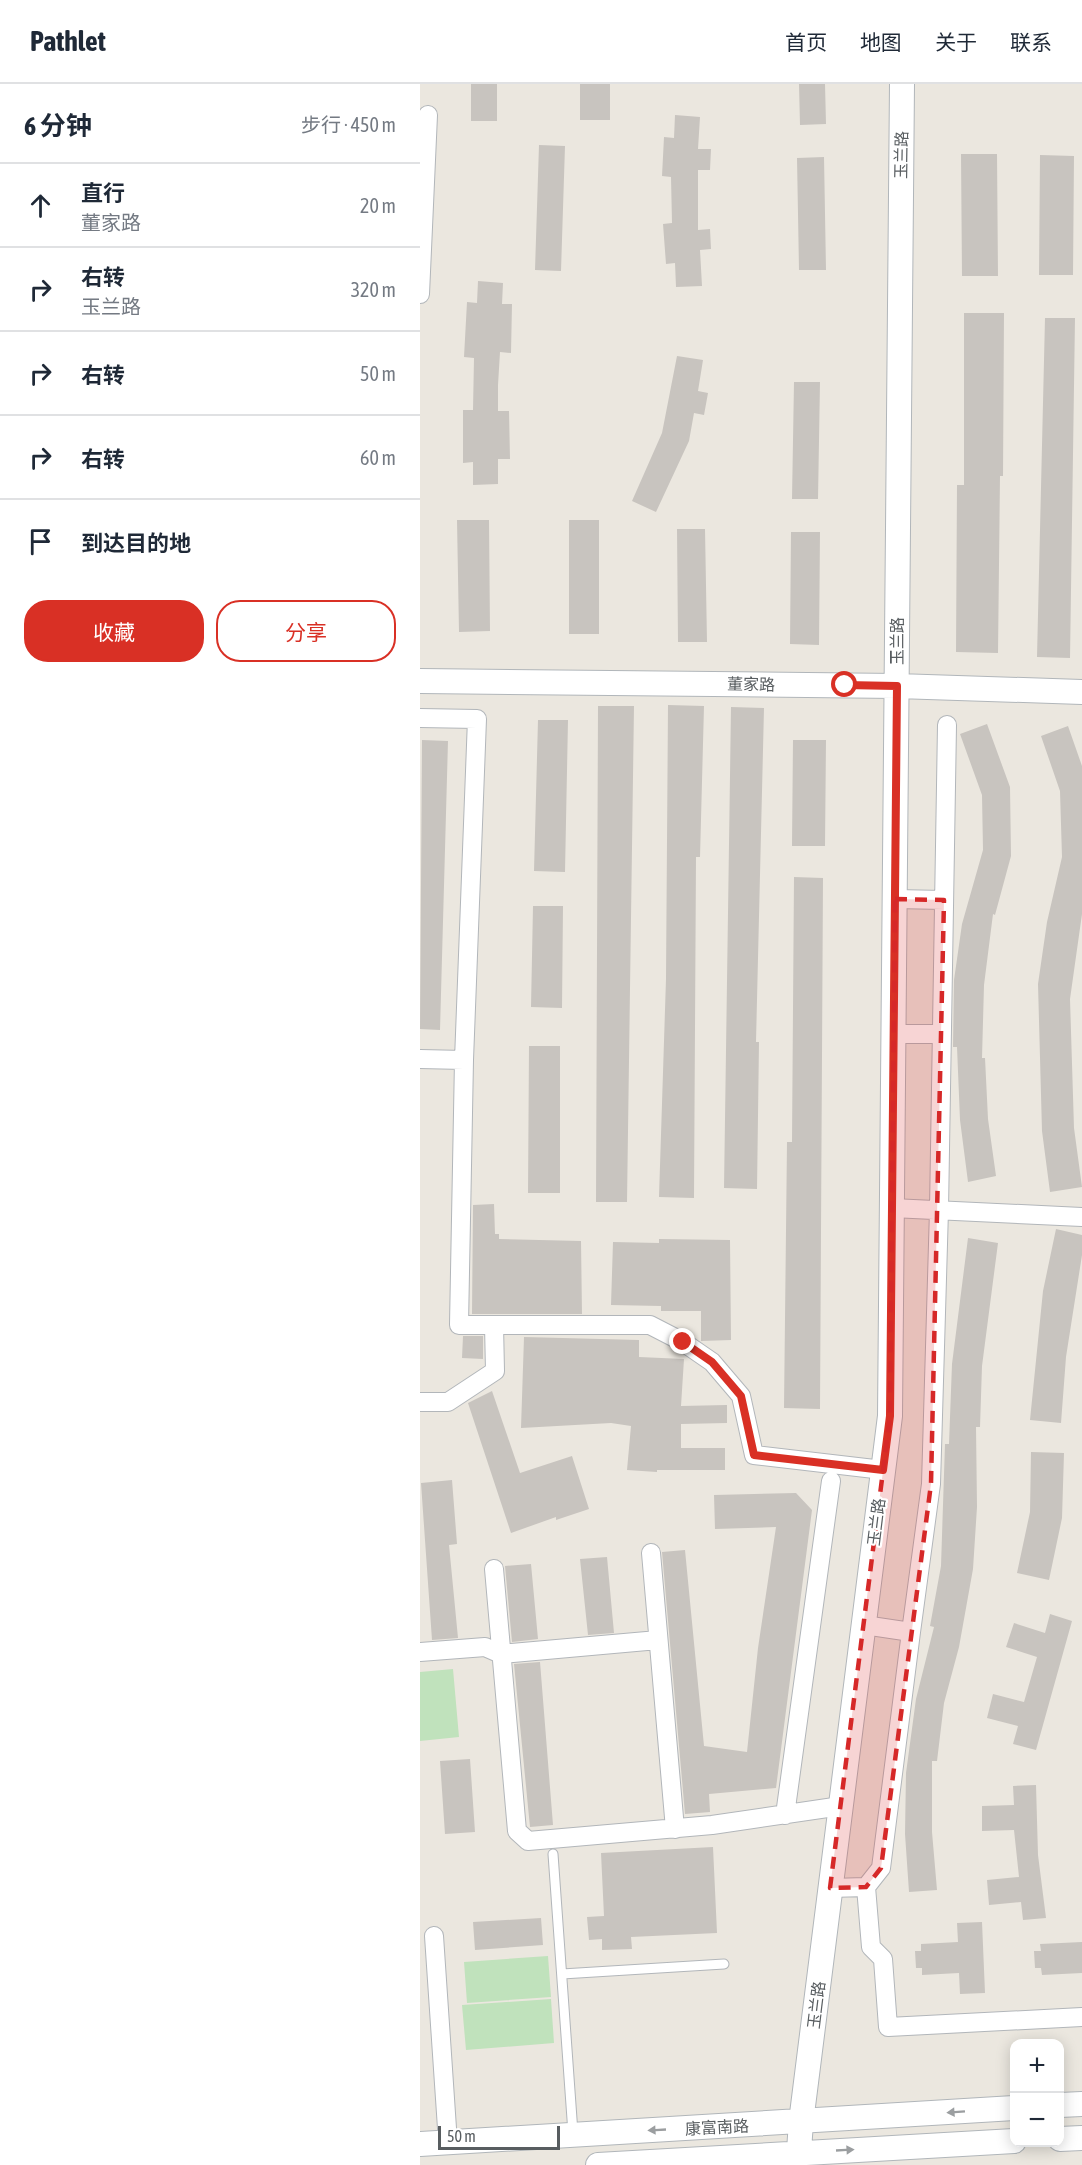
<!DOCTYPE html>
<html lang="zh">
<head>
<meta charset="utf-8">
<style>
  :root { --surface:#fff; --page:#f6f6f7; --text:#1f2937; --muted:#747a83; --line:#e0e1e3; --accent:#d93025 }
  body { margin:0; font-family:"Asap Condensed","Noto Sans SC",sans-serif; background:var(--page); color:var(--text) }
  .controls { position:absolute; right:18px; bottom:18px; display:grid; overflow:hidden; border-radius:12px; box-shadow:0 3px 15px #0003 }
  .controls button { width:54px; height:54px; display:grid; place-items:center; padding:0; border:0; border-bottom:2px solid var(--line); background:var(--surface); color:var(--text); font:30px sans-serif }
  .scale { position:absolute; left:18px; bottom:15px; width:122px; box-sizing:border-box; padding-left:6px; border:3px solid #585d60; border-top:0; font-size:16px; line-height:21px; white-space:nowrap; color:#585d60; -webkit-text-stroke:4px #fff; paint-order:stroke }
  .stop { position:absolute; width:18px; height:18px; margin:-14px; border:4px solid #d93025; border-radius:50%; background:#fff }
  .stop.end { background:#d93025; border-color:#fff; box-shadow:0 2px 6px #0008 }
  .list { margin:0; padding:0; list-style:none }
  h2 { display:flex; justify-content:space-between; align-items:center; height:78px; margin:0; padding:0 24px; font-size:26px }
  h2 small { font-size:20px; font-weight:400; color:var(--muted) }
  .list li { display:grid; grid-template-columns:39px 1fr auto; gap:18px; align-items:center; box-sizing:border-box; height:84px; padding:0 24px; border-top:2px solid var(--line) }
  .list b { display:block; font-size:22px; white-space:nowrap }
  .list p { margin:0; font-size:20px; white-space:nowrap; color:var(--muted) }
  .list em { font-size:20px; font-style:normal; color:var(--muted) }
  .actions { display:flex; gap:12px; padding:18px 24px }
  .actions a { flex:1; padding:14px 0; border:2px solid var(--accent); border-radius:24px; text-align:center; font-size:21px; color:var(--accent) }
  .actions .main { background:var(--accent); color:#fff }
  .icon { flex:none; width:33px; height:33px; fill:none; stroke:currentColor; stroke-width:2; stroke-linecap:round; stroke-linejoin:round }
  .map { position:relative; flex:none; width:662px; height:2081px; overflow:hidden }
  header { display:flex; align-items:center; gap:36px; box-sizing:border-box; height:84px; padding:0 30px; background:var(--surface); border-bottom:2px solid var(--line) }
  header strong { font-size:28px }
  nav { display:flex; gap:33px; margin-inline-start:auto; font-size:21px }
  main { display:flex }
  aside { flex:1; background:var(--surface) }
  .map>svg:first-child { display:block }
</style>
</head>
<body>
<header>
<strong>Pathlet</strong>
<nav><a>首页</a><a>地图</a><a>关于</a><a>联系</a></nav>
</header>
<main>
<aside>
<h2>6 分钟<small>步行 · 450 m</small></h2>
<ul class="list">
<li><svg class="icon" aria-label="ahead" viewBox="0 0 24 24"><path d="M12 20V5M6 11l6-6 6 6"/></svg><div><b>直行</b><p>董家路</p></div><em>20 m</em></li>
<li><svg class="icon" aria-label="right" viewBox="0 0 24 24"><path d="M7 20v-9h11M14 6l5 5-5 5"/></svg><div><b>右转</b><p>玉兰路</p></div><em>320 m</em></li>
<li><svg class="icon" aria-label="right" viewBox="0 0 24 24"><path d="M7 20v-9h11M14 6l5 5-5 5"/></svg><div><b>右转</b></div><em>50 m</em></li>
<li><svg class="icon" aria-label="right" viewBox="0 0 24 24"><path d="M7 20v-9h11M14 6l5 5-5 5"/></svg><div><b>右转</b></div><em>60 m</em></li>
<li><svg class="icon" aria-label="arrive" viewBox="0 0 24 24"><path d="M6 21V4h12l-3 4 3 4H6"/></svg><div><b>到达目的地</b></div></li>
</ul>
<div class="actions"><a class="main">收藏</a><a>分享</a></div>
</aside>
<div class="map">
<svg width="662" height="2081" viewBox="0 0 662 2081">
  <rect width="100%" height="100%" fill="#ebe7df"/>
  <path fill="#c0e2bc" d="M 33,1585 L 39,1653 L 0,1657 L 0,1588 Z
    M 128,1872 L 131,1913 L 47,1919 L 44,1878 Z
    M 131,1915 L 134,1959 L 46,1966 L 42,1921 Z"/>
  <path fill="#c8c4bf" d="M 51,0 L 77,0 L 77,37 L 51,37 Z
    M 160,0 L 190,0 L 190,36 L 160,36 Z
    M 379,0 L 405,0 L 406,40 L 380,41 Z
    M 255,31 L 280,33 L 278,65 L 291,65 L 290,86 L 278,86 L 278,146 L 290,145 L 291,165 L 280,166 L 282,202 L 256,203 L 255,179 L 246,180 L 243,140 L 252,139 L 251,93 L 242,92 L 244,53 L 254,54 Z
    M 119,61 L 145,62 L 141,187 L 115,186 Z
    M 541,70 L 577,70 L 578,192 L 542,192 Z
    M 620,71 L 654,72 L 653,191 L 619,191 Z
    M 404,73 L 406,186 L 379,186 L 377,74 Z
    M 58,197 L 83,199 L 82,220 L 92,220 L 91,269 L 80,268 L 78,301 L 78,327 L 89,327 L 90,375 L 78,375 L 78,400 L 53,401 L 53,378 L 43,379 L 43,326 L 53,326 L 54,274 L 44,273 L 47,218 L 57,219 Z
    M 544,229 L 584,229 L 583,392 L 580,392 L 578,569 L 536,568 L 537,401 L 544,401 Z
    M 625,234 L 655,234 L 650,574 L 617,573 Z
    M 257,272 L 283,276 L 278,307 L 288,309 L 284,331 L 274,329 L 269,357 L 236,428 L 212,417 L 242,349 Z
    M 374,298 L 400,298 L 398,415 L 372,415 Z
    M 37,436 L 69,436 L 70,547 L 39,548 Z
    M 149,436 L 179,436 L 179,550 L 149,550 Z
    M 257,445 L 285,445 L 287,558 L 258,558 Z
    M 371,448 L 400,448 L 399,561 L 370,560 Z
    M 248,621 L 284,622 L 280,773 L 276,773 L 274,1114 L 239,1113 L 246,895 Z
    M 178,622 L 214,622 L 207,1118 L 176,1118 Z
    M 311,623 L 344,624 L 336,958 L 339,958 L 337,1105 L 304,1104 Z
    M 118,636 L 148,636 L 145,788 L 114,787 Z
    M 567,640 L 590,703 L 591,772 L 575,831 L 573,830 L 564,901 L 562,974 L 565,974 L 568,1035 L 576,1092 L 548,1098 L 540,1036 L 537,963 L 533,963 L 534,896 L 542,840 L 563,766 L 562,711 L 540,650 Z
    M 648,642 L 662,682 L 662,830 L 650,915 L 654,1044 L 662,1103 L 630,1108 L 622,1047 L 618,900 L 627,838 L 642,773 L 640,707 L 621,652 Z
    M 2,656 L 28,657 L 20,946 L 0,945 Z
    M 373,656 L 406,656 L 405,762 L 372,762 Z
    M 374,793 L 403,794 L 400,1325 L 364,1324 L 367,1058 L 372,1058 Z
    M 113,822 L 143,822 L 142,924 L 111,923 Z
    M 109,962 L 140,962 L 140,1109 L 108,1109 Z
    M 74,1120 L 75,1150 L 79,1150 L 79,1155 L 161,1157 L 162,1230 L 52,1230 L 53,1121 Z
    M 636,1145 L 662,1151 L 662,1171 L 646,1273 L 641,1339 L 610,1336 L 623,1207 Z
    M 548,1154 L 578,1159 L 562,1282 L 560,1343 L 556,1343 L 557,1423 L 553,1485 L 539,1563 L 524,1619 L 517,1677 L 512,1677 L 512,1748 L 517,1806 L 489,1808 L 485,1750 L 486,1689 L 496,1615 L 514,1543 L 510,1542 L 521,1482 L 525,1360 L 529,1360 L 532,1280 Z
    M 239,1155 L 310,1156 L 311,1256 L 281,1257 L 281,1227 L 241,1227 L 241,1222 L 191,1221 L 193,1158 L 239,1159 Z
    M 43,1252 L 63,1252 L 63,1275 L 42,1274 Z
    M 104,1253 L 219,1256 L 219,1273 L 264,1275 L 261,1322 L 307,1321 L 307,1339 L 261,1340 L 261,1364 L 305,1364 L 305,1386 L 237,1386 L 237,1388 L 207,1386 L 211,1342 L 191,1339 L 101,1344 Z
    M 72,1307 L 100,1389 L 152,1372 L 169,1425 L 136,1436 L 136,1433 L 91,1449 L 48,1319 Z
    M 611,1368 L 644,1369 L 642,1434 L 629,1496 L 597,1489 L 610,1428 Z
    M 32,1396 L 37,1460 L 29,1461 L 38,1554 L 12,1556 L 1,1399 Z
    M 376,1409 L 392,1426 L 356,1704 L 289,1710 L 290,1728 L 265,1730 L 242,1468 L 265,1466 L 284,1662 L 327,1668 L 338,1564 L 356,1443 L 295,1445 L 294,1411 Z
    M 187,1473 L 194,1549 L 168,1551 L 160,1475 Z
    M 111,1480 L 118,1555 L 92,1558 L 85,1482 Z
    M 630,1530 L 652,1537 L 616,1666 L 593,1660 L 598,1642 L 567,1634 L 573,1610 L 604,1618 L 617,1573 L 586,1563 L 594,1539 L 625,1549 Z
    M 120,1578 L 133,1741 L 110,1743 L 94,1580 Z
    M 50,1675 L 55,1748 L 25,1750 L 20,1677 Z
    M 616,1701 L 618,1771 L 626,1834 L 603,1836 L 601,1818 L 569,1821 L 567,1796 L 599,1793 L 594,1746 L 562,1747 L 562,1722 L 594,1721 L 593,1702 Z
    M 293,1763 L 297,1849 L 211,1853 L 212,1865 L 182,1866 L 182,1855 L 169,1856 L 167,1833 L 184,1832 L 181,1769 Z
    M 121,1834 L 123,1861 L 55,1866 L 53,1838 Z
    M 562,1838 L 565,1909 L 540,1910 L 539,1889 L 502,1891 L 502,1884 L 496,1884 L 495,1867 L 501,1867 L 501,1860 L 538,1858 L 537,1839 Z
    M 662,1858 L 662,1889 L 622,1891 L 621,1884 L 615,1884 L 614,1867 L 621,1867 L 620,1860 Z"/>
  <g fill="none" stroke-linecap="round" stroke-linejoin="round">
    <defs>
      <path id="lane" d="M 133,1770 L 153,2049
        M 142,1890 L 304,1880"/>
      <path id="street" d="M 0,210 L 8,31
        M 0,634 L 57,635 L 44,976 L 39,1241 L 230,1241 L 263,1258 L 292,1278 L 321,1312 L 334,1371 L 463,1386
        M 475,815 L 524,816
        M 474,950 L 522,950
        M 0,975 L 44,976
        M 472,1124 L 662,1133
        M 0,1318 L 28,1318 L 75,1287 L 74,1241
        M 231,1469 L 255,1745
        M 74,1485 L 97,1747 L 108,1757 L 292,1741 L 421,1722
        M 444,1541 L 491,1548 L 461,1784 L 446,1803
        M 491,1548 L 511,1400 L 519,1126 L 527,641
        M 0,1568 L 65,1563 L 81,1570 L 238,1556
        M 365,1731 L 411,1397
        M 410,1804 L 446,1803 L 451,1863 L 463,1875 L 468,1943 L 662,1933
        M 14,1852 L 28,2059"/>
      <path id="secondary" d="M 0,597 L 477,602 L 662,608
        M 640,2021 L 662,2020
        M 640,2055 L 662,2054
        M 0,2060 L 594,2024
        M 178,2081 L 594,2057
        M 378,2081 L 381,2038 L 470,1332 L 482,0"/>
    </defs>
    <use href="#lane" stroke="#b2b6ba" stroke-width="11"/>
    <use href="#street" stroke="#b2b6ba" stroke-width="20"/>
    <use href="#secondary" stroke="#b1b6ba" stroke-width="26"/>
    <use href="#lane" stroke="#fff" stroke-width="9"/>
    <use href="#street" stroke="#fff" stroke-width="18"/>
    <use href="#secondary" stroke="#fff" stroke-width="24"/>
  </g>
  <defs><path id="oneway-solid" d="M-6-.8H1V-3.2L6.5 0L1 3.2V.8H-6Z" transform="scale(1.5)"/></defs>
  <g fill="#9b9ea0">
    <use href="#oneway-solid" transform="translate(536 2028) rotate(176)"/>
    <use href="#oneway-solid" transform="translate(237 2046) rotate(177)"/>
    <use href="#oneway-solid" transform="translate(425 2066) rotate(-3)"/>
  </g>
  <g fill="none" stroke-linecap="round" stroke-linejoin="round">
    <path stroke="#d93025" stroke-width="8" d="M 263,1258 L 292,1278 L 321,1312 L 334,1371 L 463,1386 L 470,1332 L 477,602 L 425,601"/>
  </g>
  <path fill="#d62828" fill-opacity="0.2" stroke="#d62828" stroke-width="4.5" stroke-dasharray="12 8" stroke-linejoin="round" d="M 475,815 L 524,816 L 511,1400 L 461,1784 L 446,1803 L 410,1804 L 470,1332 Z"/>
  <g text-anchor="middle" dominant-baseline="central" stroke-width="4.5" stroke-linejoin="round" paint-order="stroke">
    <g font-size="16" fill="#585d60" stroke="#fff">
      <text transform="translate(481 71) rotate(-89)">玉兰路</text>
      <text transform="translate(477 557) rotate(-90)">玉兰路</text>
      <text transform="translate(331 600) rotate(1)">董家路</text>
      <text transform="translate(456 1438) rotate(-83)">玉兰路</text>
      <text transform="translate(396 1921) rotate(-83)">玉兰路</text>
      <text transform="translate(297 2043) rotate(-3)">康富南路</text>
    </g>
  </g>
</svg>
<div class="controls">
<button>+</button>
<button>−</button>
</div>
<div class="scale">50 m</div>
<div class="stop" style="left:425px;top:601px"></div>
<div class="stop end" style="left:263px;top:1258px"></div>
</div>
</main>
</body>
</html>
